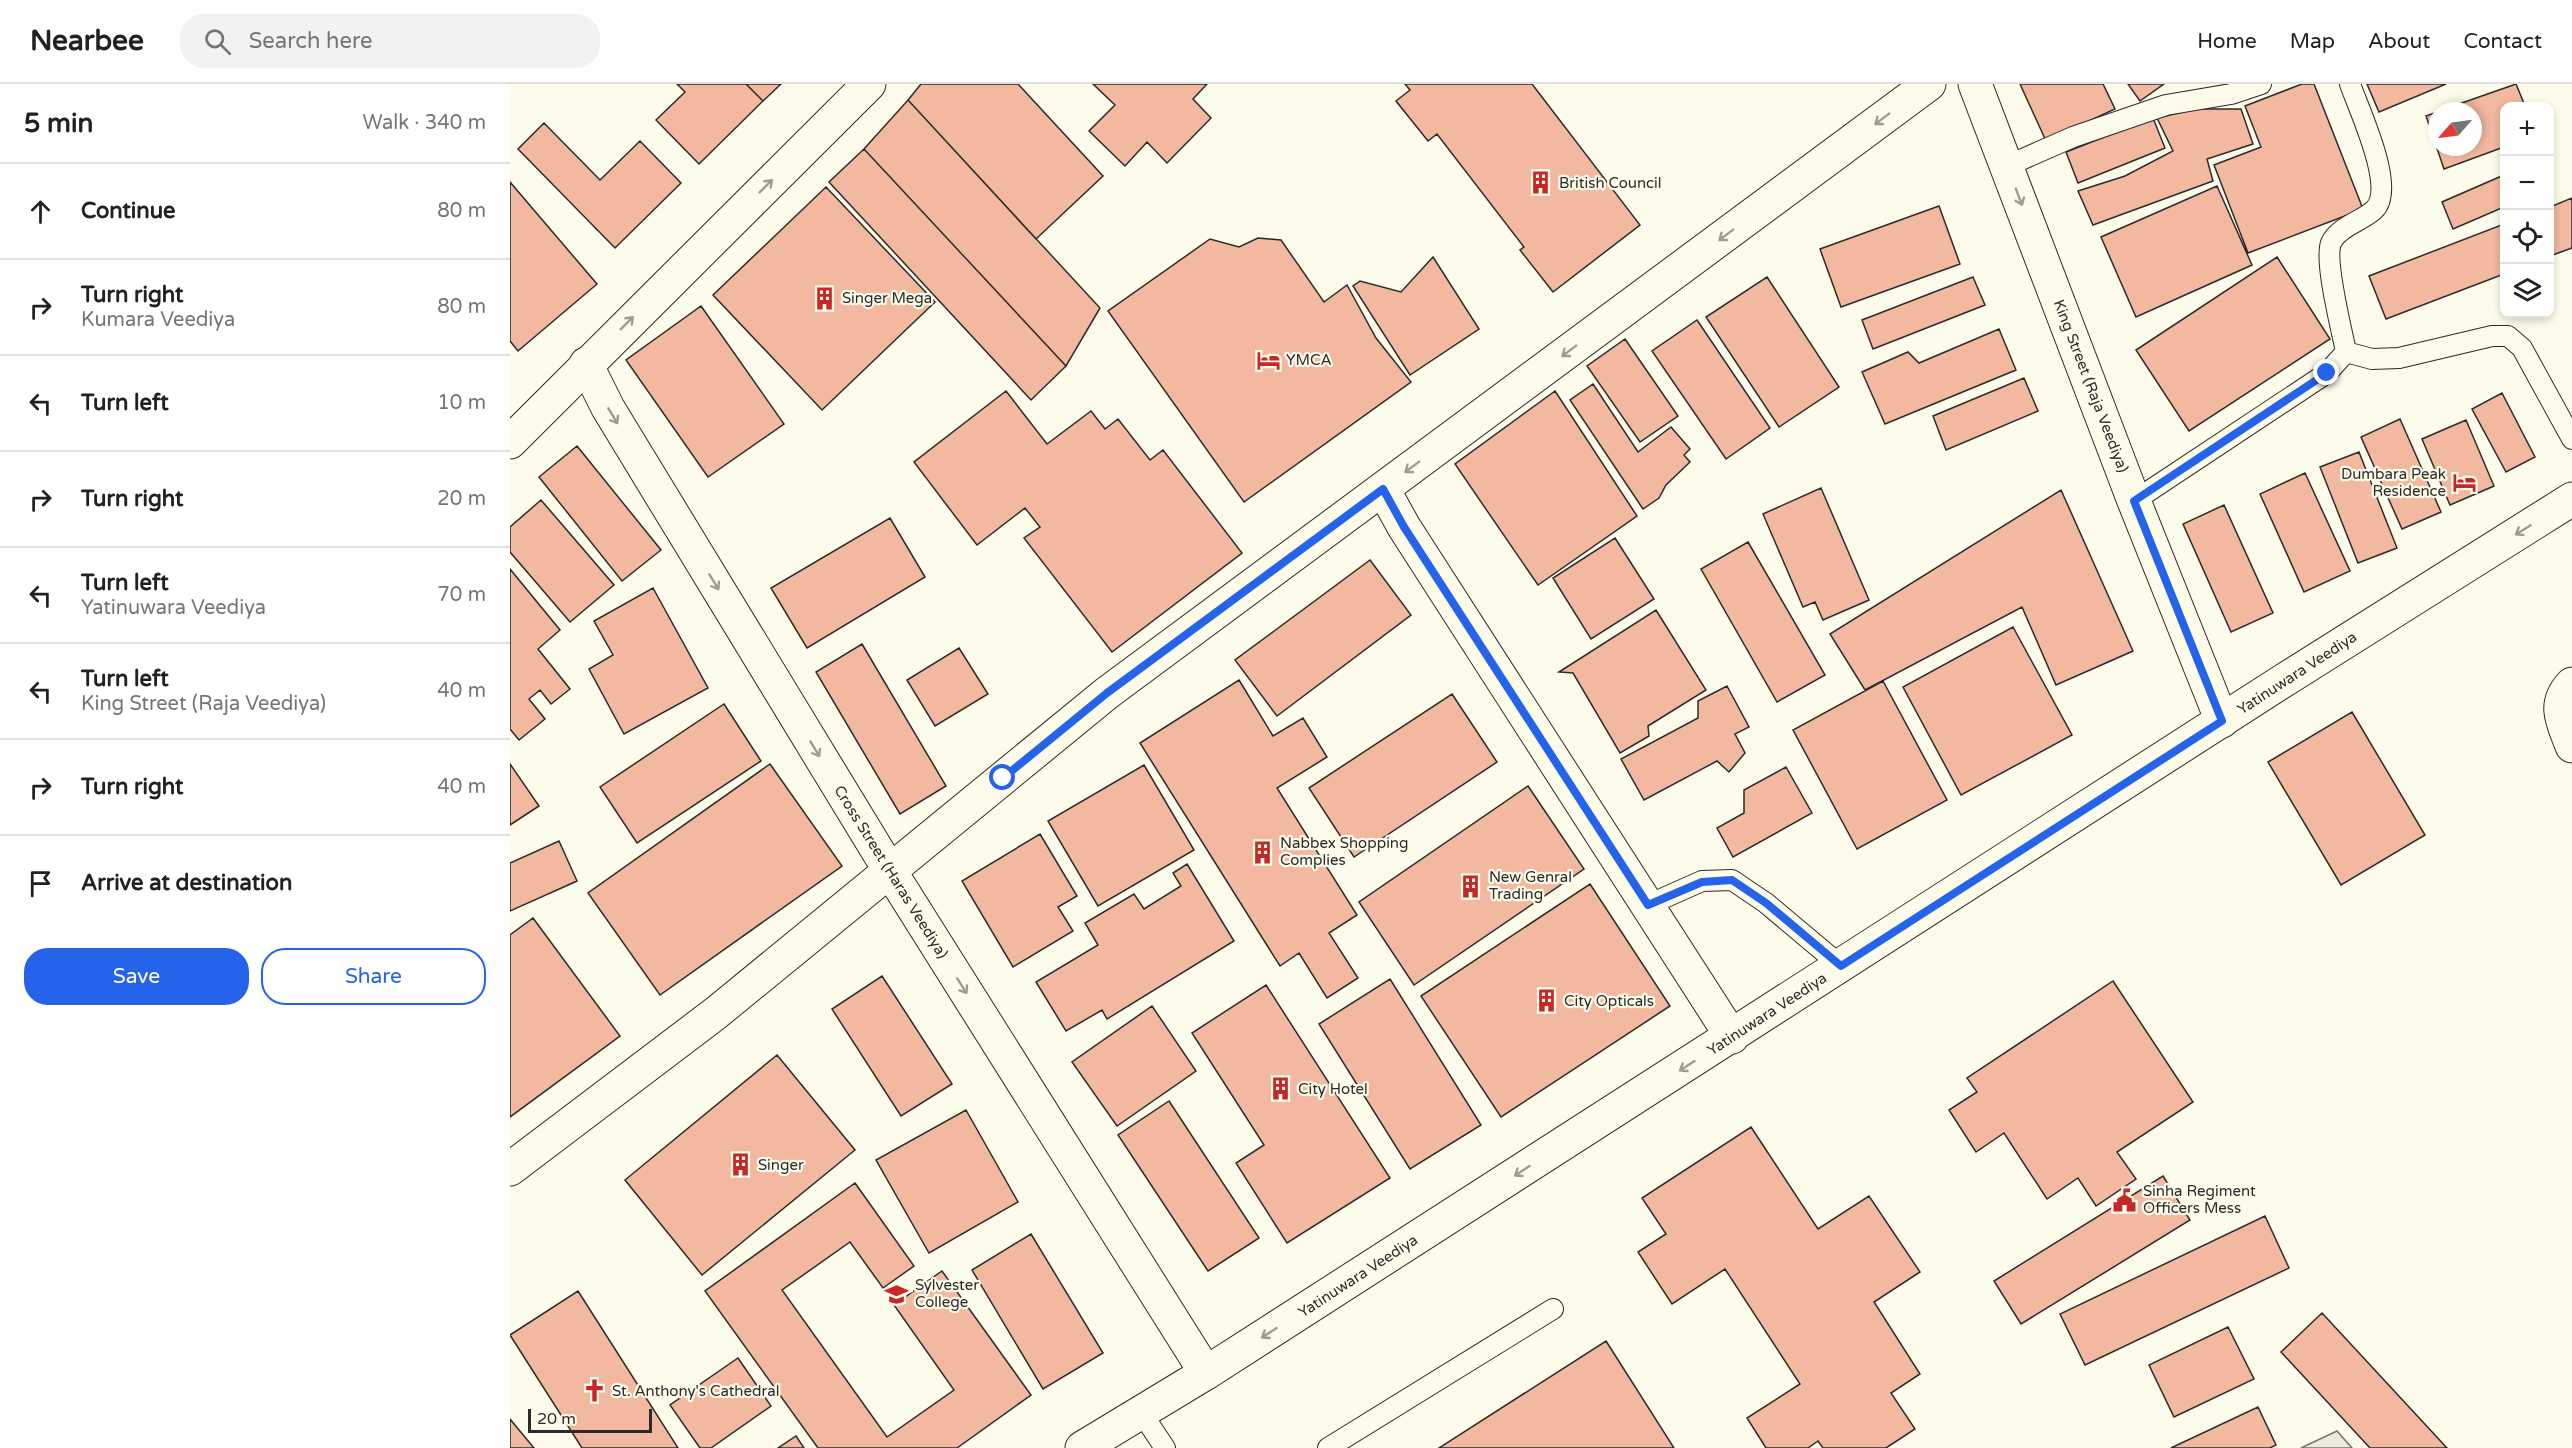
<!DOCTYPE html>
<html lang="en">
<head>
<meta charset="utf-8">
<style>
  :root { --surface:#fff; --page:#f2f2f2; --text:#202124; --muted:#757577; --line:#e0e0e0; --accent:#2563eb }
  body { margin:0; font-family:"Varela Round",sans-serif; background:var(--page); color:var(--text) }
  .controls { position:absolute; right:18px; top:18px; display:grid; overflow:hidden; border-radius:12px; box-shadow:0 3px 9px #0003 }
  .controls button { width:54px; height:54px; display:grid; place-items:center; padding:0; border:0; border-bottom:2px solid var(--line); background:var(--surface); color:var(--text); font:30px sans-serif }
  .compass { position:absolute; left:1918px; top:18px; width:54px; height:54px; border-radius:50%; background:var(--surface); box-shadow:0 3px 9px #0003; rotate:242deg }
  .scale { position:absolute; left:18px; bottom:15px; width:124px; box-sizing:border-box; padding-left:6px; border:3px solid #2b2b2b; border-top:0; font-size:16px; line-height:21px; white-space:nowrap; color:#2b2b2b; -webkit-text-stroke:4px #fdfbea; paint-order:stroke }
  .stop { position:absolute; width:18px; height:18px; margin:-14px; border:4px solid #2563eb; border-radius:50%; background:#fff }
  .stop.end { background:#2563eb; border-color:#fff; box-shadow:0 2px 6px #0008 }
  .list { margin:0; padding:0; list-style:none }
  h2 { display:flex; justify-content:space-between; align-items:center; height:78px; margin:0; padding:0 24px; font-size:26px }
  h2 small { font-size:20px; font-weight:400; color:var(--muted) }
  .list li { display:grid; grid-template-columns:39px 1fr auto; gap:18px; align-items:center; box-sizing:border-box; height:96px; padding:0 24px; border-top:2px solid var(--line) }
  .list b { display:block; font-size:22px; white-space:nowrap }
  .list p { margin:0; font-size:20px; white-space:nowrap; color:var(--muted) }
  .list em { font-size:20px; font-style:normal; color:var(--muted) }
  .actions { display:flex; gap:12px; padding:18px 24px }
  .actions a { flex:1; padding:14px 0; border:2px solid var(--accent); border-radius:24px; text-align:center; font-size:21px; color:var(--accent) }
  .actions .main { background:var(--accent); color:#fff }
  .icon { flex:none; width:33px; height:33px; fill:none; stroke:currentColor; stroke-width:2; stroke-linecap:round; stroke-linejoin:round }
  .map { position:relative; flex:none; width:2062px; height:1364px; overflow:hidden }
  header { display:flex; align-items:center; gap:36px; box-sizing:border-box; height:84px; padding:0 30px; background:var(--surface); border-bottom:2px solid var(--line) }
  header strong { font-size:28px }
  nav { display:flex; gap:33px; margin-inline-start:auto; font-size:21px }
  .search { width:420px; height:54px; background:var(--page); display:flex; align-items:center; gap:15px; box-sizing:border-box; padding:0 21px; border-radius:24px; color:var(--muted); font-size:22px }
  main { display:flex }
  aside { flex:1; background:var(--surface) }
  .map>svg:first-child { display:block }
</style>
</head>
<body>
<header>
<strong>Nearbee</strong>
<div class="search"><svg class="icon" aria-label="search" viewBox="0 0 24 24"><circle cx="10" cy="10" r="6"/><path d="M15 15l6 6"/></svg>Search here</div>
<nav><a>Home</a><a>Map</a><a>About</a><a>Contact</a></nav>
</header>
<main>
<aside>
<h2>5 min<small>Walk · 340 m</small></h2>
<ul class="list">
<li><svg class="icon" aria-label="ahead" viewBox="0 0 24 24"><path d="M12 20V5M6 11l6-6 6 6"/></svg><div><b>Continue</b></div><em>80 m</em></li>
<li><svg class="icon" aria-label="right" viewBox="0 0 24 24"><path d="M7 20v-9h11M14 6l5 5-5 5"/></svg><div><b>Turn right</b><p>Kumara Veediya</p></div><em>80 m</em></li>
<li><svg class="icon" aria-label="left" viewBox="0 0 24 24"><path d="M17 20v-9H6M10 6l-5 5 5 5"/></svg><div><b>Turn left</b></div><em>10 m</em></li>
<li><svg class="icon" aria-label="right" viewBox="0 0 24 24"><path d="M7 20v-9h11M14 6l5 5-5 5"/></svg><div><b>Turn right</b></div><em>20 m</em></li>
<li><svg class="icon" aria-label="left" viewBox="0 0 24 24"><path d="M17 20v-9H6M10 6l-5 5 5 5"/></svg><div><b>Turn left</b><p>Yatinuwara Veediya</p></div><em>70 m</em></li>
<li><svg class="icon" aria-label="left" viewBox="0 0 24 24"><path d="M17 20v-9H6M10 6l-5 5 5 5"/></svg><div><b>Turn left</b><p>King Street (Raja Veediya)</p></div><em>40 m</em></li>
<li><svg class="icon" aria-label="right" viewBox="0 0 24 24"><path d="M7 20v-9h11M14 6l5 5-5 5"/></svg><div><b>Turn right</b></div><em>40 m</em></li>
<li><svg class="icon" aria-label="arrive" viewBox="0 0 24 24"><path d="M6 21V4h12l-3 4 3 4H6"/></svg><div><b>Arrive at destination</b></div></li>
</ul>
<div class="actions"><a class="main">Save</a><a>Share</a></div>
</aside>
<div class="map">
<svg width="2062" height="1364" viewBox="0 0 2062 1364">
  <rect width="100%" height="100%" fill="#fdfbea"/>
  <path fill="#eceadb" stroke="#74746e" stroke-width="1.5" d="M 1827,1347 L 1842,1364 L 1791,1364 Z"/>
  <path fill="#f2b8a0" stroke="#2b2b2b" stroke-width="1.5" d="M 167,0 L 236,0 L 253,17 L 189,80 L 146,36 L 175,8 Z
    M 236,0 L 271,0 L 253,17 Z
    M 411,0 L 508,0 L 593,92 L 526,155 L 398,16 Z
    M 583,0 L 697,0 L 683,15 L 701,34 L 657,79 L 637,58 L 615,82 L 579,47 L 605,21 Z
    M 895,0 L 1022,0 L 1130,141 L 1043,208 L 1010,166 L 1014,163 L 927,50 L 918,57 L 886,17 L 900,6 Z
    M 1510,0 L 1593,0 L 1605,25 L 1536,57 Z
    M 1618,0 L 1654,0 L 1630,17 Z
    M 1792,0 L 1804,0 L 1853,125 L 1738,169 L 1704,81 L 1751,63 L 1735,22 Z
    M 1857,0 L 1936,0 L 1869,28 Z
    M 2006,0 L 2015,22 L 1994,22 L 1994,63 L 1934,85 L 1916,32 L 1927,28 L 1927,63 L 1963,63 L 1963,27 L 1929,27 Z
    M 398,16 L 590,224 L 556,282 L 354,65 Z
    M 1686,25 L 1731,25 L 1743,60 L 1697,75 L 1703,97 L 1583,141 L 1568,107 L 1615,92 L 1663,67 L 1647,34 Z
    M 1643,34 L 1655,64 L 1568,99 L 1556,68 Z
    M 34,39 L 90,96 L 130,57 L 171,99 L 105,164 L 8,65 Z
    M 354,65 L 556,282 L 521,316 L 319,98 Z
    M 1994,91 L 1994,123 L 1943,145 L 1932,118 Z
    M 0,98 L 87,200 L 8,267 L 0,257 Z
    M 1707,102 L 1742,181 L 1626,233 L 1591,153 Z
    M 316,103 L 425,218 L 312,326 L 203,211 Z
    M 2062,114 L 2062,164 L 2040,172 L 2040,123 Z
    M 1429,122 L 1450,180 L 1331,223 L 1310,165 Z
    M 1994,140 L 1994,190 L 1876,235 L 1859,192 Z
    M 748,154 L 771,156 L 814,218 L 837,201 L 866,254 L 901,298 L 734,418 L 598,227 L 700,155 L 729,163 Z
    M 923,173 L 969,245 L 900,291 L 843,202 L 850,197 L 891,208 Z
    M 1767,173 L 1820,255 L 1679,347 L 1626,266 Z
    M 1257,193 L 1329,303 L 1269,343 L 1196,233 Z
    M 1463,193 L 1475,221 L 1363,265 L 1352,236 Z
    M 191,222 L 274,340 L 198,393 L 116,276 Z
    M 1187,236 L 1260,344 L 1216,375 L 1142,267 Z
    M 1489,245 L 1506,286 L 1375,340 L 1352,288 L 1398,268 L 1409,279 Z
    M 1115,255 L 1168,332 L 1130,358 L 1077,282 Z
    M 1514,294 L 1528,327 L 1436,366 L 1423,332 Z
    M 1083,300 L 1128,368 L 1161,343 L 1180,365 L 1174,371 L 1180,378 L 1156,401 L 1149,414 L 1133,425 L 1060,316 Z
    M 496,307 L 537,360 L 581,327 L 595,345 L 608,335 L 640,376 L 653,366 L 732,469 L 602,568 L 514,454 L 530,443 L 515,424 L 467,461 L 404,378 Z
    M 1045,307 L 1127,432 L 1028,501 L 945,380 Z
    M 1992,309 L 2025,373 L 1996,388 L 1962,325 Z
    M 1890,335 L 1931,428 L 1892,445 L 1851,353 Z
    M 1956,336 L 1984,402 L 1940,421 L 1912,355 Z
    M 67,362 L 151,466 L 112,497 L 29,393 Z
    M 1849,368 L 1887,464 L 1848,479 L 1810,383 Z
    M 1795,389 L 1840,487 L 1794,508 L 1750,410 Z
    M 1311,404 L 1359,516 L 1313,536 L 1305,518 L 1293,523 L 1253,430 Z
    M 1551,406 L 1623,567 L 1546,601 L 1512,523 L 1355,606 L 1320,550 Z
    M 31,416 L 104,501 L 60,538 L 0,468 L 0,443 Z
    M 1714,421 L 1763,529 L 1721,548 L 1673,440 Z
    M 380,434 L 415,493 L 297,564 L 261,504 Z
    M 1105,454 L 1144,515 L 1081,555 L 1043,494 Z
    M 1238,458 L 1315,591 L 1267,618 L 1191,485 Z
    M 860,476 L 901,531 L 767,632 L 725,576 Z
    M 0,485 L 50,546 L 28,565 L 60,605 L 41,620 L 30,606 L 19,615 L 35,635 L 9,656 L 0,645 Z
    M 143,504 L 198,604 L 114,650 L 79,585 L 103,571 L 84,537 Z
    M 1146,526 L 1196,606 L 1138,642 L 1139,652 L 1110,669 L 1063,589 L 1049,588 Z
    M 1503,543 L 1562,651 L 1451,711 L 1393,603 Z
    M 352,560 L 436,702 L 390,730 L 306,588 Z
    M 449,564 L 478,610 L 425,642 L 397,596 Z
    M 729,596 L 763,652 L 793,634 L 817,673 L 767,704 L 847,831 L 819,849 L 848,894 L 817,914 L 789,869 L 770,882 L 630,659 Z
    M 1373,597 L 1437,716 L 1347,765 L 1283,646 Z
    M 1217,602 L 1239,643 L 1225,650 L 1235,669 L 1219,688 L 1207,677 L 1134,716 L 1111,675 L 1188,634 L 1188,617 Z
    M 942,610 L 987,678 L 844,773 L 799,704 Z
    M 214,620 L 251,677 L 127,759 L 90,703 Z
    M 1842,628 L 1915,751 L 1831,801 L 1758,678 Z
    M 0,680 L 29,722 L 0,741 Z
    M 260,680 L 332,782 L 150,911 L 78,809 Z
    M 634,681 L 684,766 L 588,822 L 538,737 Z
    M 1276,683 L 1302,729 L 1223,773 L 1207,744 L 1234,729 L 1234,706 Z
    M 1018,702 L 1074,785 L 904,901 L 849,818 Z
    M 530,750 L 567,812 L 548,823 L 563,847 L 503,883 L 452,797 Z
    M 49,757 L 67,797 L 0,827 L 0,779 Z
    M 677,780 L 724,857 L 597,935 L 592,926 L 556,947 L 526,898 L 588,861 L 575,839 L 624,810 L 634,825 L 671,802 L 663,789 Z
    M 1080,800 L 1160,922 L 991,1033 L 911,912 Z
    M 23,834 L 110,952 L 0,1033 L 0,851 Z
    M 372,892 L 442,1000 L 391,1032 L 322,925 Z
    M 880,895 L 971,1041 L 900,1085 L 809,940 Z
    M 1603,897 L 1683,1018 L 1607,1068 L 1626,1095 L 1586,1122 L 1568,1094 L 1537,1115 L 1494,1049 L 1466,1068 L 1439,1026 L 1467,1008 L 1457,994 Z
    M 756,901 L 880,1094 L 777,1159 L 726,1079 L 754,1061 L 682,949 Z
    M 642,922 L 686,987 L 607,1042 L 562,978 Z
    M 267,971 L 345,1066 L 192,1191 L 115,1096 Z
    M 659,1017 L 749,1154 L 698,1187 L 608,1051 Z
    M 456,1026 L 508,1118 L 419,1169 L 366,1076 Z
    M 1241,1043 L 1308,1145 L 1359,1112 L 1410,1188 L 1364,1218 L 1410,1290 L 1381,1309 L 1405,1345 L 1376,1364 L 1313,1364 L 1308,1357 L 1298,1364 L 1256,1364 L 1237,1334 L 1290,1300 L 1215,1185 L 1162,1220 L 1128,1168 L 1156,1150 L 1132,1114 Z
    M 1653,1092 L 1680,1136 L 1511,1240 L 1484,1197 Z
    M 345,1099 L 404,1182 L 373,1204 L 340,1158 L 272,1206 L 377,1353 L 444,1306 L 384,1221 L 432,1187 L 521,1311 L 447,1364 L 308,1364 L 195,1207 Z
    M 1755,1132 L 1779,1184 L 1575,1281 L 1550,1230 Z
    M 521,1150 L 593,1269 L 533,1305 L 462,1186 Z
    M 68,1207 L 168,1364 L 72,1364 L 0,1251 Z
    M 1812,1229 L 1937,1364 L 1860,1364 L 1771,1268 Z
    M 1718,1243 L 1744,1295 L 1664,1333 L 1639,1281 Z
    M 1096,1257 L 1164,1364 L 929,1364 Z
    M 228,1274 L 261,1322 L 201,1364 L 190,1364 L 160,1321 Z
    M 1748,1323 L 1766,1361 L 1760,1364 L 1661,1364 Z
    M 0,1335 L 24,1364 L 0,1364 Z
    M 286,1352 L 294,1364 L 268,1364 Z"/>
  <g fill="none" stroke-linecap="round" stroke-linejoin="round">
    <defs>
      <path id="lane" d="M 1497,82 L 1563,53 L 1656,21 L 1721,10 L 1751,0
        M 1836,268 L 1862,275 L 1889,274 L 1982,252 L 1998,252 L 2012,264 L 2062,355
        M 1624,417 L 1817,289 L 1836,268 C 1832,247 1814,177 1821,159 C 1828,143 1852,137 1864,126 C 1887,105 1849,26 1840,0
        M 1138,821 L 1192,797 L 1222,796 L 1256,819 L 1331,882
        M 631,1328 L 655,1364
        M 818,1364 L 1043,1225"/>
      <path id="street" d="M 2062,600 C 2042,621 2053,638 2062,662"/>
      <path id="secondary" d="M 1465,0 L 1624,417 L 1712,637
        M 76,280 L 98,324 L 380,787 L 696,1289
        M 873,405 L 894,443 L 1222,953
        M 0,1085 L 206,929 L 597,609 L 1419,0"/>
      <path id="primary" d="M 572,1364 L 696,1289 L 1776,595 L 2062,415"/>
      <path id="highway" d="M 0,358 L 359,0"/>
    </defs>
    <use href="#lane" stroke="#2b2b2b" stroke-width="22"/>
    <use href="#street" stroke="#2b2b2b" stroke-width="35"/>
    <use href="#secondary" stroke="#2b2b2b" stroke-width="35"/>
    <use href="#primary" stroke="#2b2b2b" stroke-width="35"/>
    <use href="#highway" stroke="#2b2b2b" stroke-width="35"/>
    <use href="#lane" stroke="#fdfbea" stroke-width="20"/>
    <use href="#street" stroke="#fdfbea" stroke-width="33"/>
    <use href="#secondary" stroke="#fdfbea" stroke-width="33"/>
    <use href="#primary" stroke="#fdfbea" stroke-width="33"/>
    <use href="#highway" stroke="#fdfbea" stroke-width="33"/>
  </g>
  <defs><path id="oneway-shaft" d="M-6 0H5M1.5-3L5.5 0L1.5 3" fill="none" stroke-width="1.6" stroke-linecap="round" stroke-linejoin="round" transform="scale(1.5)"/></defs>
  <g stroke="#9e9d94">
    <use href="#oneway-shaft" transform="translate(1372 35) rotate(143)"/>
    <use href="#oneway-shaft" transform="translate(256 102) rotate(-45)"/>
    <use href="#oneway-shaft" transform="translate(1509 113) rotate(69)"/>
    <use href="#oneway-shaft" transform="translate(1216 151) rotate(143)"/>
    <use href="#oneway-shaft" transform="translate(117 239) rotate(-45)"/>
    <use href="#oneway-shaft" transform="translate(1059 267) rotate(143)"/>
    <use href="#oneway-shaft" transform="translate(103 332) rotate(59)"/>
    <use href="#oneway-shaft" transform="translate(902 383) rotate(143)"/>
    <use href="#oneway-shaft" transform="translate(2013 446) rotate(148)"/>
    <use href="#oneway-shaft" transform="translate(204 498) rotate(59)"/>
    <use href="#oneway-shaft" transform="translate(305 665) rotate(59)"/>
    <use href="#oneway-shaft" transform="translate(452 902) rotate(58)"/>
    <use href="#oneway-shaft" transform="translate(1177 982) rotate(147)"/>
    <use href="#oneway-shaft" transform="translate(1012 1087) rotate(147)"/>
    <use href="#oneway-shaft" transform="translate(759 1249) rotate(147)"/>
  </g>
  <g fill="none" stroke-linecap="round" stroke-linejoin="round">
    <path stroke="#2563eb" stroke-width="8" d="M 493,694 L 597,609 L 873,405 L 894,443 L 1138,821 L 1192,798 L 1222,796 L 1256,819 L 1331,882 L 1712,637 L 1624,417 L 1817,289"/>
  </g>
  <defs>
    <symbol id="building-bare" viewBox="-9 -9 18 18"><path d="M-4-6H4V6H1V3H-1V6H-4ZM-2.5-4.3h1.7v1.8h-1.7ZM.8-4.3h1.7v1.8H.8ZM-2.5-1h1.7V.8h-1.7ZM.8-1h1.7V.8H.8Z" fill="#c62828" stroke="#fdfbea" stroke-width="2.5" paint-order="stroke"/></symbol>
    <symbol id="hotel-bare" viewBox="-9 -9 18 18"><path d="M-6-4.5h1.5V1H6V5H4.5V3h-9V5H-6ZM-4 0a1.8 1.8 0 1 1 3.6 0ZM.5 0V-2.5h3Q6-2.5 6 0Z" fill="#c62828" stroke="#fdfbea" stroke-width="2.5" paint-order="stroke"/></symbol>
    <symbol id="civic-bare" viewBox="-9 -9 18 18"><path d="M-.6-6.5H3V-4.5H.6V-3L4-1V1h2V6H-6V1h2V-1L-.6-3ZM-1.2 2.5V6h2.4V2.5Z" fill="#c62828" stroke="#fdfbea" stroke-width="2.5" paint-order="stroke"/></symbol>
    <symbol id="school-bare" viewBox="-9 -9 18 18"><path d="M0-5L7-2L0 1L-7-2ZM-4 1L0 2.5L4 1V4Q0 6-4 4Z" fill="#c62828" stroke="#fdfbea" stroke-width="2.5" paint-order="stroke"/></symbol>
    <symbol id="church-bare" viewBox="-9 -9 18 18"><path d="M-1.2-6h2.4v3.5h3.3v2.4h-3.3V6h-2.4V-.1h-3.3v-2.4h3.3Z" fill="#c62828" stroke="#fdfbea" stroke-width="2.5" paint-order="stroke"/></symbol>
  </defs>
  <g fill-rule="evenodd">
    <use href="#building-bare" x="1014" y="82" width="33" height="33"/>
    <use href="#building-bare" x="298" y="198" width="33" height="33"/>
    <use href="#hotel-bare" x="742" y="260" width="33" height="33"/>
    <use href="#hotel-bare" x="1938" y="382" width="33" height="33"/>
    <use href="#building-bare" x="736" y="752" width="33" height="33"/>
    <use href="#building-bare" x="944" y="786" width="33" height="33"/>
    <use href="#building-bare" x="1020" y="900" width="33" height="33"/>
    <use href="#building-bare" x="754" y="988" width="33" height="33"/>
    <use href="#building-bare" x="214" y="1064" width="33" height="33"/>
    <use href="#civic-bare" x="1598" y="1100" width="33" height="33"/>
    <use href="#school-bare" x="370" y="1194" width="33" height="33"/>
    <use href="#church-bare" x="68" y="1290" width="33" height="33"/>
  </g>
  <g text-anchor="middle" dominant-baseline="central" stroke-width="4.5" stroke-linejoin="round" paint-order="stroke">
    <g font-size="15" fill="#2b2b2b" stroke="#fdfbea" text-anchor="start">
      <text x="1049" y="99">British Council</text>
      <text x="332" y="214">Singer Mega</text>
      <text x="776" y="276">YMCA</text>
      <text x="1936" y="390" text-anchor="end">Dumbara Peak<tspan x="1936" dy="17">Residence</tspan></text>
      <text x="770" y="759">Nabbex Shopping<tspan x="770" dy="17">Complies</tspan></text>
      <text x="979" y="793">New Genral<tspan x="979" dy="17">Trading</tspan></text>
      <text x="1054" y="917">City Opticals</text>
      <text x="788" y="1005">City Hotel</text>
      <text x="248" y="1081">Singer</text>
      <text x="1633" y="1107">Sinha Regiment<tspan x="1633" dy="17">Officers Mess</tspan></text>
      <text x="405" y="1201">Sylvester<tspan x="405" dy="17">College</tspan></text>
      <text x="102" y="1307">St. Anthony's Cathedral</text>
    </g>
    <g font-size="15" fill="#2b2b2b" stroke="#fdfbea">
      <text transform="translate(1581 302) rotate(69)">King Street (Raja Veediya)</text>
      <text transform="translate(1787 589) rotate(-33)">Yatinuwara Veediya</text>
      <text transform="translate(381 788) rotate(58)">Cross Street (Haras Veediya)</text>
      <text transform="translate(1257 930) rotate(-33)">Yatinuwara Veediya</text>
      <text transform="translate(848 1192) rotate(-33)">Yatinuwara Veediya</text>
    </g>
  </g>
</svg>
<div class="controls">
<button>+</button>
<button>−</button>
<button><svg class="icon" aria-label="locate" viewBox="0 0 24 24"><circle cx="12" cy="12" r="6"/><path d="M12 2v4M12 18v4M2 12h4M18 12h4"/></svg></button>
<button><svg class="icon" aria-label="layers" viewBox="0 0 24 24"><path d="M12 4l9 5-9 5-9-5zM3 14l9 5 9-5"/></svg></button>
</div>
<svg class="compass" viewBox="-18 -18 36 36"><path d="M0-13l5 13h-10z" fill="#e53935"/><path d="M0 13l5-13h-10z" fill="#757577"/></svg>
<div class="scale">20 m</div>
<div class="stop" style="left:493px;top:694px"></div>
<div class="stop end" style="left:1817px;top:289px"></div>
</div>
</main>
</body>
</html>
